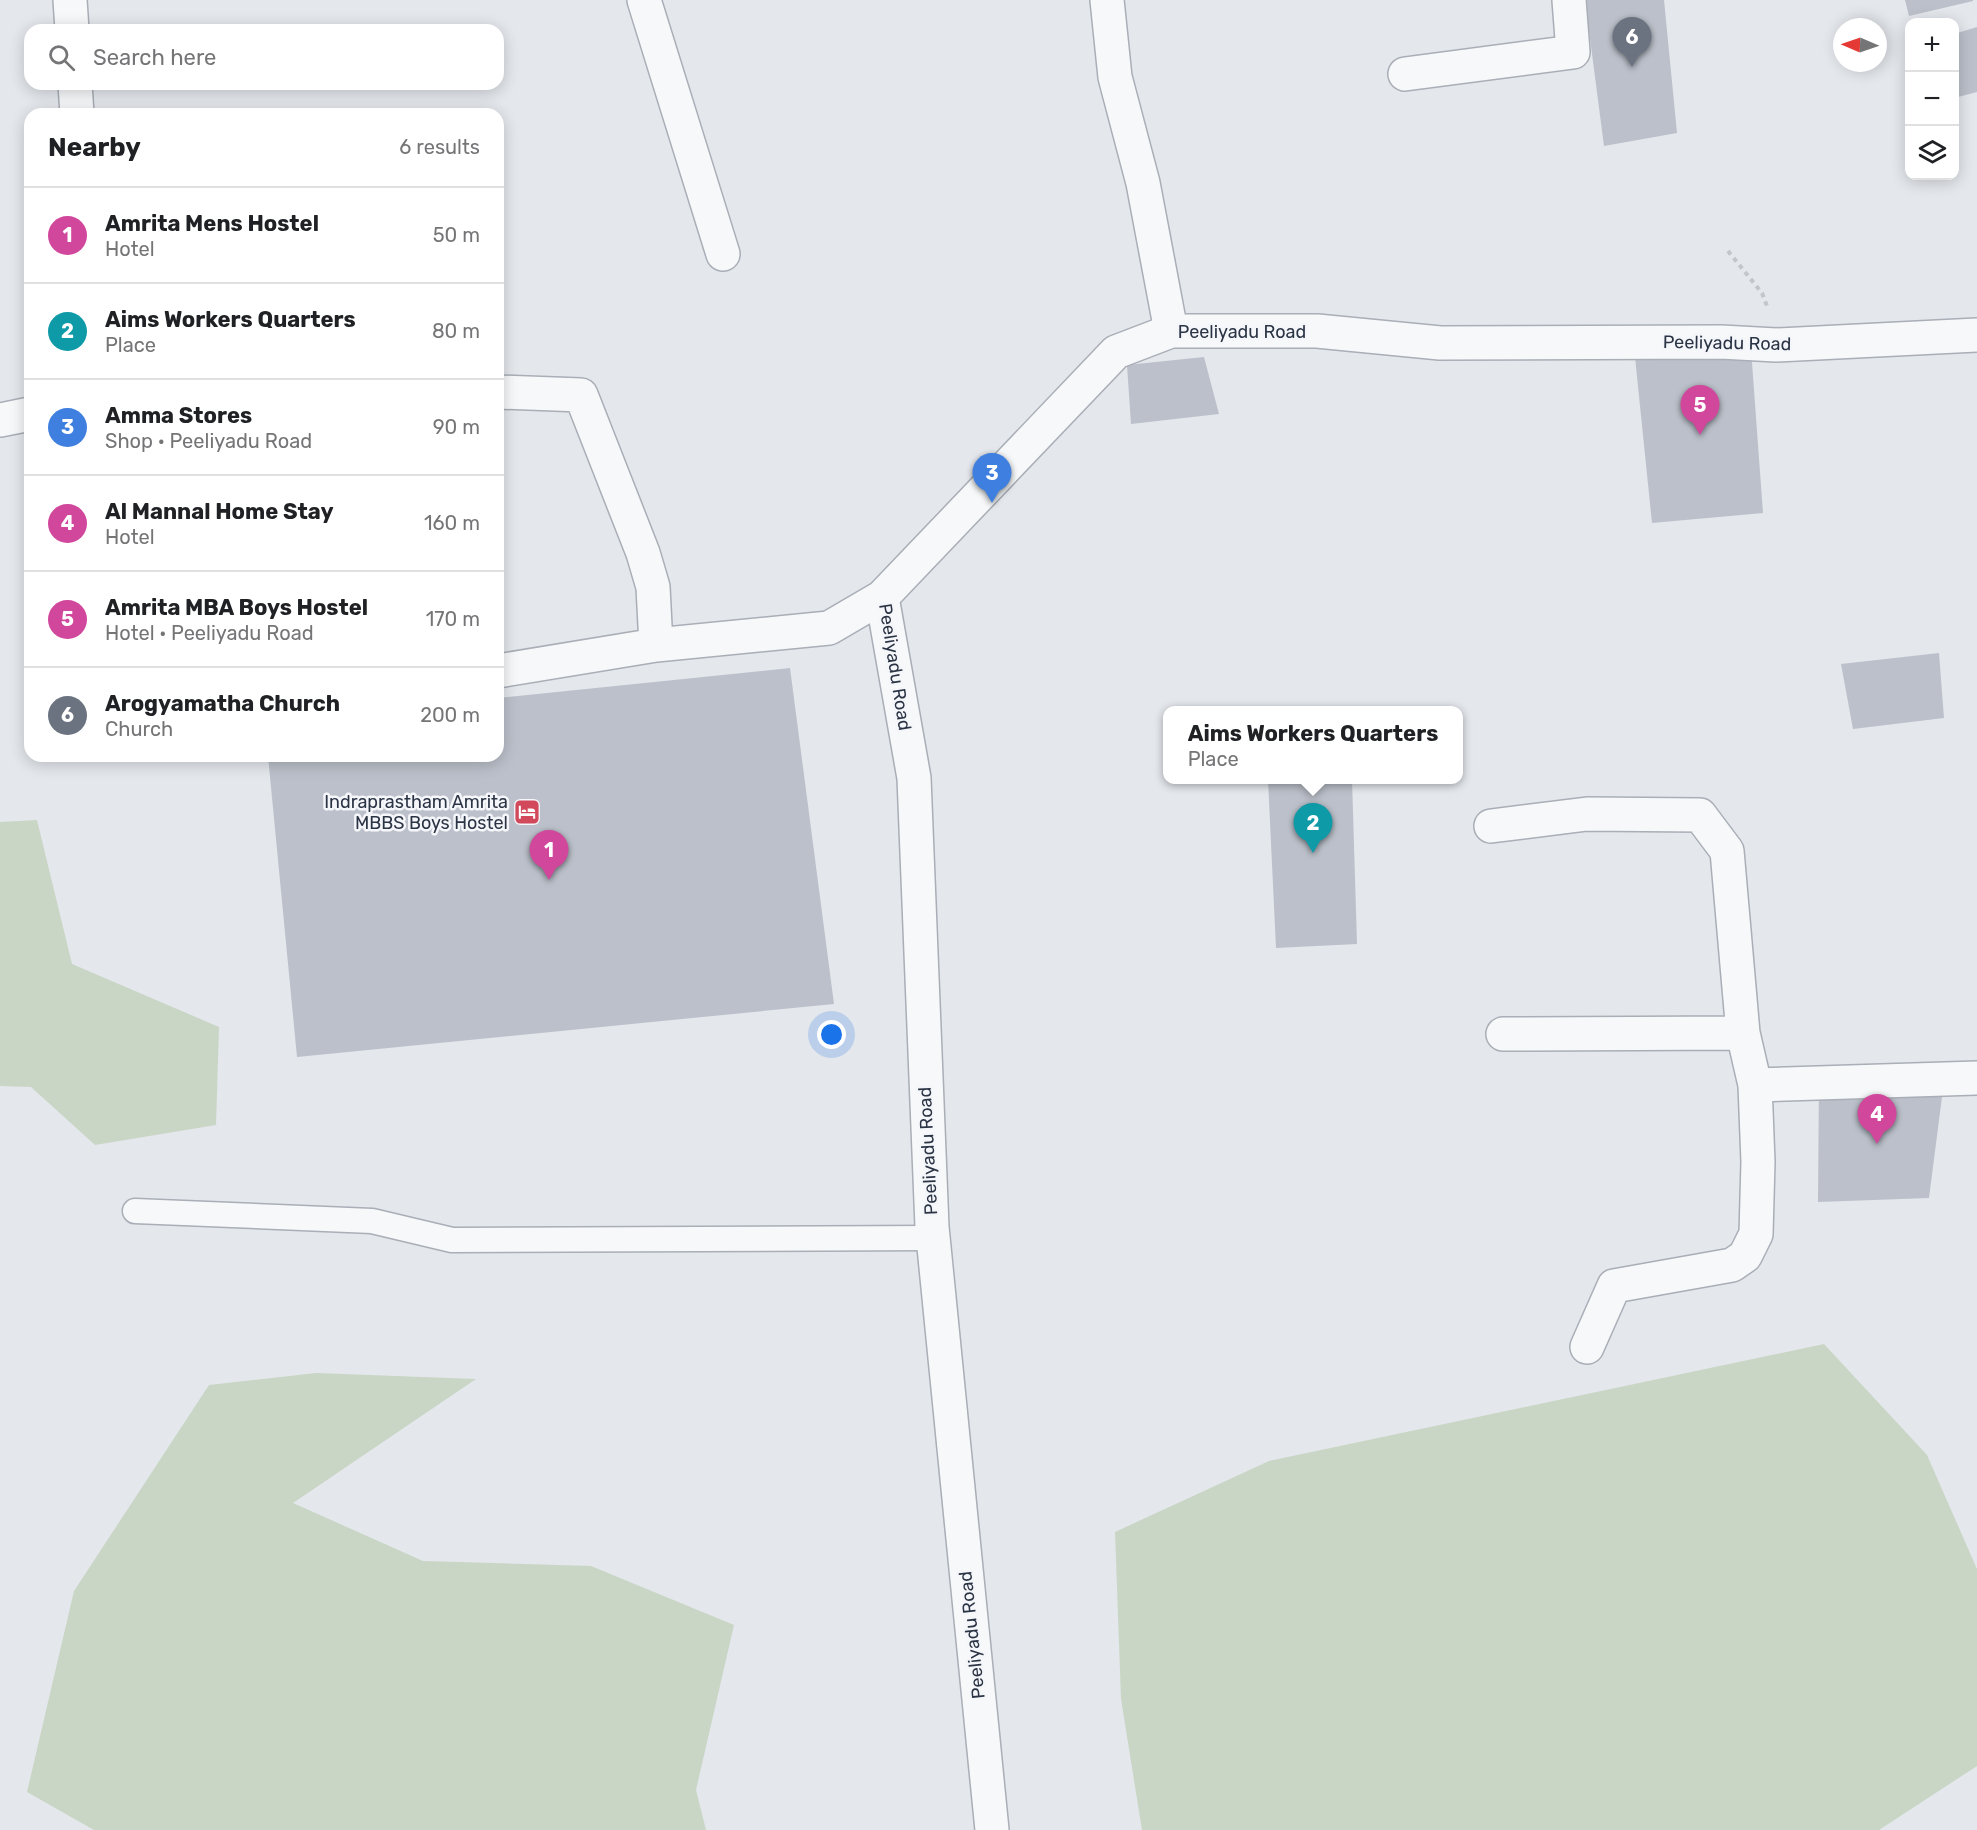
<!DOCTYPE html>
<html lang="en">
<head>
<meta charset="utf-8">
<style>
  :root { --surface:#fff; --page:#f2f2f2; --text:#202124; --muted:#757577; --line:#e0e0e0; --accent:#db2777 }
  body { margin:0; font-family:Rubik,sans-serif; background:var(--page); color:var(--text) }
  .controls { position:absolute; right:18px; top:18px; display:grid; overflow:hidden; border-radius:12px; box-shadow:0 3px 15px #0003 }
  .controls button { width:54px; height:54px; display:grid; place-items:center; padding:0; border:0; border-bottom:2px solid var(--line); background:var(--surface); color:var(--text); font:30px sans-serif }
  .compass { position:absolute; left:1833px; top:18px; width:54px; height:54px; border-radius:50%; background:var(--surface); box-shadow:0 3px 15px #0003; rotate:272deg }
  .you { position:absolute; left:832px; top:1035px; width:21px; height:21px; margin:-15px; border:4px solid #fff; border-radius:50%; background:#1a73e8; box-shadow:0 0 0 9px #1a73e833 }
  .badge { display:grid; place-items:center; width:39px; height:39px; border-radius:50%; background:var(--accent); color:#fff; font-size:20px; font-weight:700 }
  .pin { position:absolute; translate:-50% -50px; filter:drop-shadow(0 2px 3px #0008) }
  .pin::after { content:''; position:absolute; top:32px; width:21px; height:18px; background:inherit; clip-path:polygon(0 0,100% 0,50% 100%) }
  .popup { position:absolute; left:1163px; top:706px; width:300px; height:78px; box-sizing:border-box; display:grid; place-content:center; border-radius:12px; background:var(--surface); filter:drop-shadow(0 2px 4px #0005); font-size:20px; white-space:nowrap; color:var(--muted) }
  .popup b { font-size:22px; color:var(--text) }
  .popup::after { content:''; position:absolute; left:50%; top:100%; margin-left:-12px; border:12px solid transparent; border-top-color:var(--surface) }
  .list { margin:0; padding:0; list-style:none }
  h2 { display:flex; justify-content:space-between; align-items:center; height:78px; margin:0; padding:0 24px; font-size:26px }
  h2 small { font-size:20px; font-weight:400; color:var(--muted) }
  .list li { display:grid; grid-template-columns:39px 1fr auto; gap:18px; align-items:center; box-sizing:border-box; height:96px; padding:0 24px; border-top:2px solid var(--line) }
  .list b { display:block; font-size:22px; white-space:nowrap }
  .list p { margin:0; font-size:20px; white-space:nowrap; color:var(--muted) }
  .list em { font-size:20px; font-style:normal; color:var(--muted) }
  .icon { flex:none; width:33px; height:33px; fill:none; stroke:currentColor; stroke-width:2; stroke-linecap:round; stroke-linejoin:round }
  .map { position:relative; flex:none; width:1977px; height:1830px; overflow:hidden }
  .search { position:absolute; background:var(--surface); box-shadow:0 3px 15px #0003; left:24px; top:24px; width:480px; height:66px; display:flex; align-items:center; gap:15px; box-sizing:border-box; padding:0 21px; border-radius:18px; color:var(--muted); font-size:22px }
  .panel { position:absolute; background:var(--surface); box-shadow:0 3px 15px #0003; left:24px; top:108px; width:480px; height:654px; border-radius:18px }
  .map>svg:first-child { display:block }
</style>
</head>
<body>
<div class="map">
<svg width="1977" height="1830" viewBox="0 0 1977 1830">
  <rect width="100%" height="100%" fill="#e4e7ec"/>
  <path fill="#c9d6c5" d="M 37,820 L 72,964 L 219,1027 L 216,1125 L 95,1145 L 31,1087 L 0,1086 L 0,822 Z
    M 1824,1344 L 1927,1455 L 1977,1569 L 1977,1766 L 1879,1830 L 1142,1830 L 1121,1699 L 1115,1532 L 1269,1461 Z
    M 316,1373 L 476,1379 L 293,1503 L 423,1561 L 591,1566 L 734,1625 L 696,1790 L 706,1830 L 94,1830 L 27,1792 L 74,1591 L 209,1385 Z"/>
  <path fill="#bbc0ca" d="M 1585,0 L 1664,0 L 1677,133 L 1604,146 Z
    M 1905,0 L 1973,0 L 1973,1 L 1909,16 Z
    M 1977,27 L 1977,92 L 1954,98 L 1954,34 Z
    M 1751,349 L 1763,513 L 1652,523 L 1635,357 Z
    M 1204,357 L 1219,414 L 1131,424 L 1127,365 Z
    M 1939,653 L 1944,718 L 1853,729 L 1841,664 Z
    M 790,668 L 834,1004 L 297,1057 L 268,756 L 498,756 L 498,698 Z
    M 1268,780 L 1352,780 L 1357,944 L 1276,948 Z
    M 1819,1076 L 1943,1089 L 1929,1198 L 1818,1202 Z"/>
  <g fill="none" stroke-linecap="round" stroke-linejoin="round">
    <defs>
      <path id="lane" d="M 135,1211 L 372,1221 L 452,1240 L 933,1238"/>
      <path id="street" d="M 70,0 L 72,30
        M 644,0 L 723,254
        M 1107,0 L 1115,77 L 1143,183 L 1171,331
        M 1405,74 L 1573,52 L 1569,0
        M 75,84 L 77,114
        M 498,392 L 581,395 L 643,553 L 653,587 L 656,645 L 829,628 L 882,597
        M 0,420 L 30,414
        M 498,671 L 656,645
        M 1491,826 L 1587,814 L 1700,815 L 1727,851 L 1743,1033 L 1755,1085 L 1758,1162 L 1756,1234 L 1745,1256 L 1732,1265 L 1614,1286 L 1587,1347
        M 1503,1034 L 1743,1033
        M 1755,1085 L 1977,1078
        M 992,1830 L 932,1227 L 914,778 L 882,597 L 1116,352 L 1171,331 L 1317,331 L 1440,343 L 1721,342 L 1776,345 L 1977,335"/>
    </defs>
    <use href="#lane" stroke="#a9aeb7" stroke-width="27"/>
    <use href="#street" stroke="#a9aeb7" stroke-width="36"/>
    <path stroke="#c2c5cb" stroke-width="4" stroke-dasharray="4.5 4.5" stroke-linecap="butt" d="M 1728,251 L 1762,293 L 1767,306"/>
    <use href="#lane" stroke="#f7f8fa" stroke-width="24"/>
    <use href="#street" stroke="#f7f8fa" stroke-width="33"/>
  </g>
  <defs>
    <symbol id="hotel-square" viewBox="-11 -11 22 22"><rect x="-9" y="-9" width="18" height="18" rx="4" fill="#d1495b" stroke="#f4f6f9"/><path d="M-6-4.5h1.5V1H6V5H4.5V3h-9V5H-6ZM-4 0a1.8 1.8 0 1 1 3.6 0ZM.5 0V-2.5h3Q6-2.5 6 0Z" fill="#fff"/></symbol>
  </defs>
  <g fill-rule="evenodd">
    <use href="#hotel-square" x="512" y="797" width="30" height="30"/>
  </g>
  <g text-anchor="middle" dominant-baseline="central" stroke-width="5" stroke-linejoin="round" paint-order="stroke">
    <g font-size="18" fill="#2b3445" stroke="#f4f6f9">
      <text x="1242" y="332">Peeliyadu Road</text>
      <text transform="translate(1727 343) rotate(1)">Peeliyadu Road</text>
      <text transform="translate(895 667) rotate(81)">Peeliyadu Road</text>
      <text transform="translate(928 1151) rotate(-93)">Peeliyadu Road</text>
      <text transform="translate(972 1635) rotate(-96)">Peeliyadu Road</text>
    </g>
    <g font-size="18" fill="#2b3445" stroke="#f4f6f9" text-anchor="end">
      <text x="508" y="802">Indraprastham Amrita<tspan x="508" dy="21">MBBS Boys Hostel</tspan></text>
    </g>
  </g>
</svg>
<div class="controls">
<button>+</button>
<button>−</button>
<button><svg class="icon" aria-label="layers" viewBox="0 0 24 24"><path d="M12 4l9 5-9 5-9-5zM3 14l9 5 9-5"/></svg></button>
</div>
<svg class="compass" viewBox="-18 -18 36 36"><path d="M0-13l5 13h-10z" fill="#e53935"/><path d="M0 13l5-13h-10z" fill="#757577"/></svg>
<div class="you"></div>
<div class="pin badge" style="left:549px;top:880px;background:#d1479c">1</div>
<div class="pin badge" style="left:1313px;top:853px;background:#0f9aa8">2</div>
<div class="popup"><b>Aims Workers Quarters</b>Place</div>
<div class="pin badge" style="left:992px;top:503px;background:#3f7fe0">3</div>
<div class="pin badge" style="left:1877px;top:1144px;background:#d1479c">4</div>
<div class="pin badge" style="left:1700px;top:435px;background:#d1479c">5</div>
<div class="pin badge" style="left:1632px;top:67px;background:#6b7280">6</div>
<div class="search"><svg class="icon" aria-label="search" viewBox="0 0 24 24"><circle cx="10" cy="10" r="6"/><path d="M15 15l6 6"/></svg>Search here</div>
<section class="panel">
<h2>Nearby<small>6 results</small></h2>
<ul class="list">
<li><span class="badge" style="background:#d1479c">1</span><div><b>Amrita Mens Hostel</b><p>Hotel</p></div><em>50 m</em></li>
<li><span class="badge" style="background:#0f9aa8">2</span><div><b>Aims Workers Quarters</b><p>Place</p></div><em>80 m</em></li>
<li><span class="badge" style="background:#3f7fe0">3</span><div><b>Amma Stores</b><p>Shop · Peeliyadu Road</p></div><em>90 m</em></li>
<li><span class="badge" style="background:#d1479c">4</span><div><b>Al Mannal Home Stay</b><p>Hotel</p></div><em>160 m</em></li>
<li><span class="badge" style="background:#d1479c">5</span><div><b>Amrita MBA Boys Hostel</b><p>Hotel · Peeliyadu Road</p></div><em>170 m</em></li>
<li><span class="badge" style="background:#6b7280">6</span><div><b>Arogyamatha Church</b><p>Church</p></div><em>200 m</em></li>
</ul>
</section>
</div>
</body>
</html>
